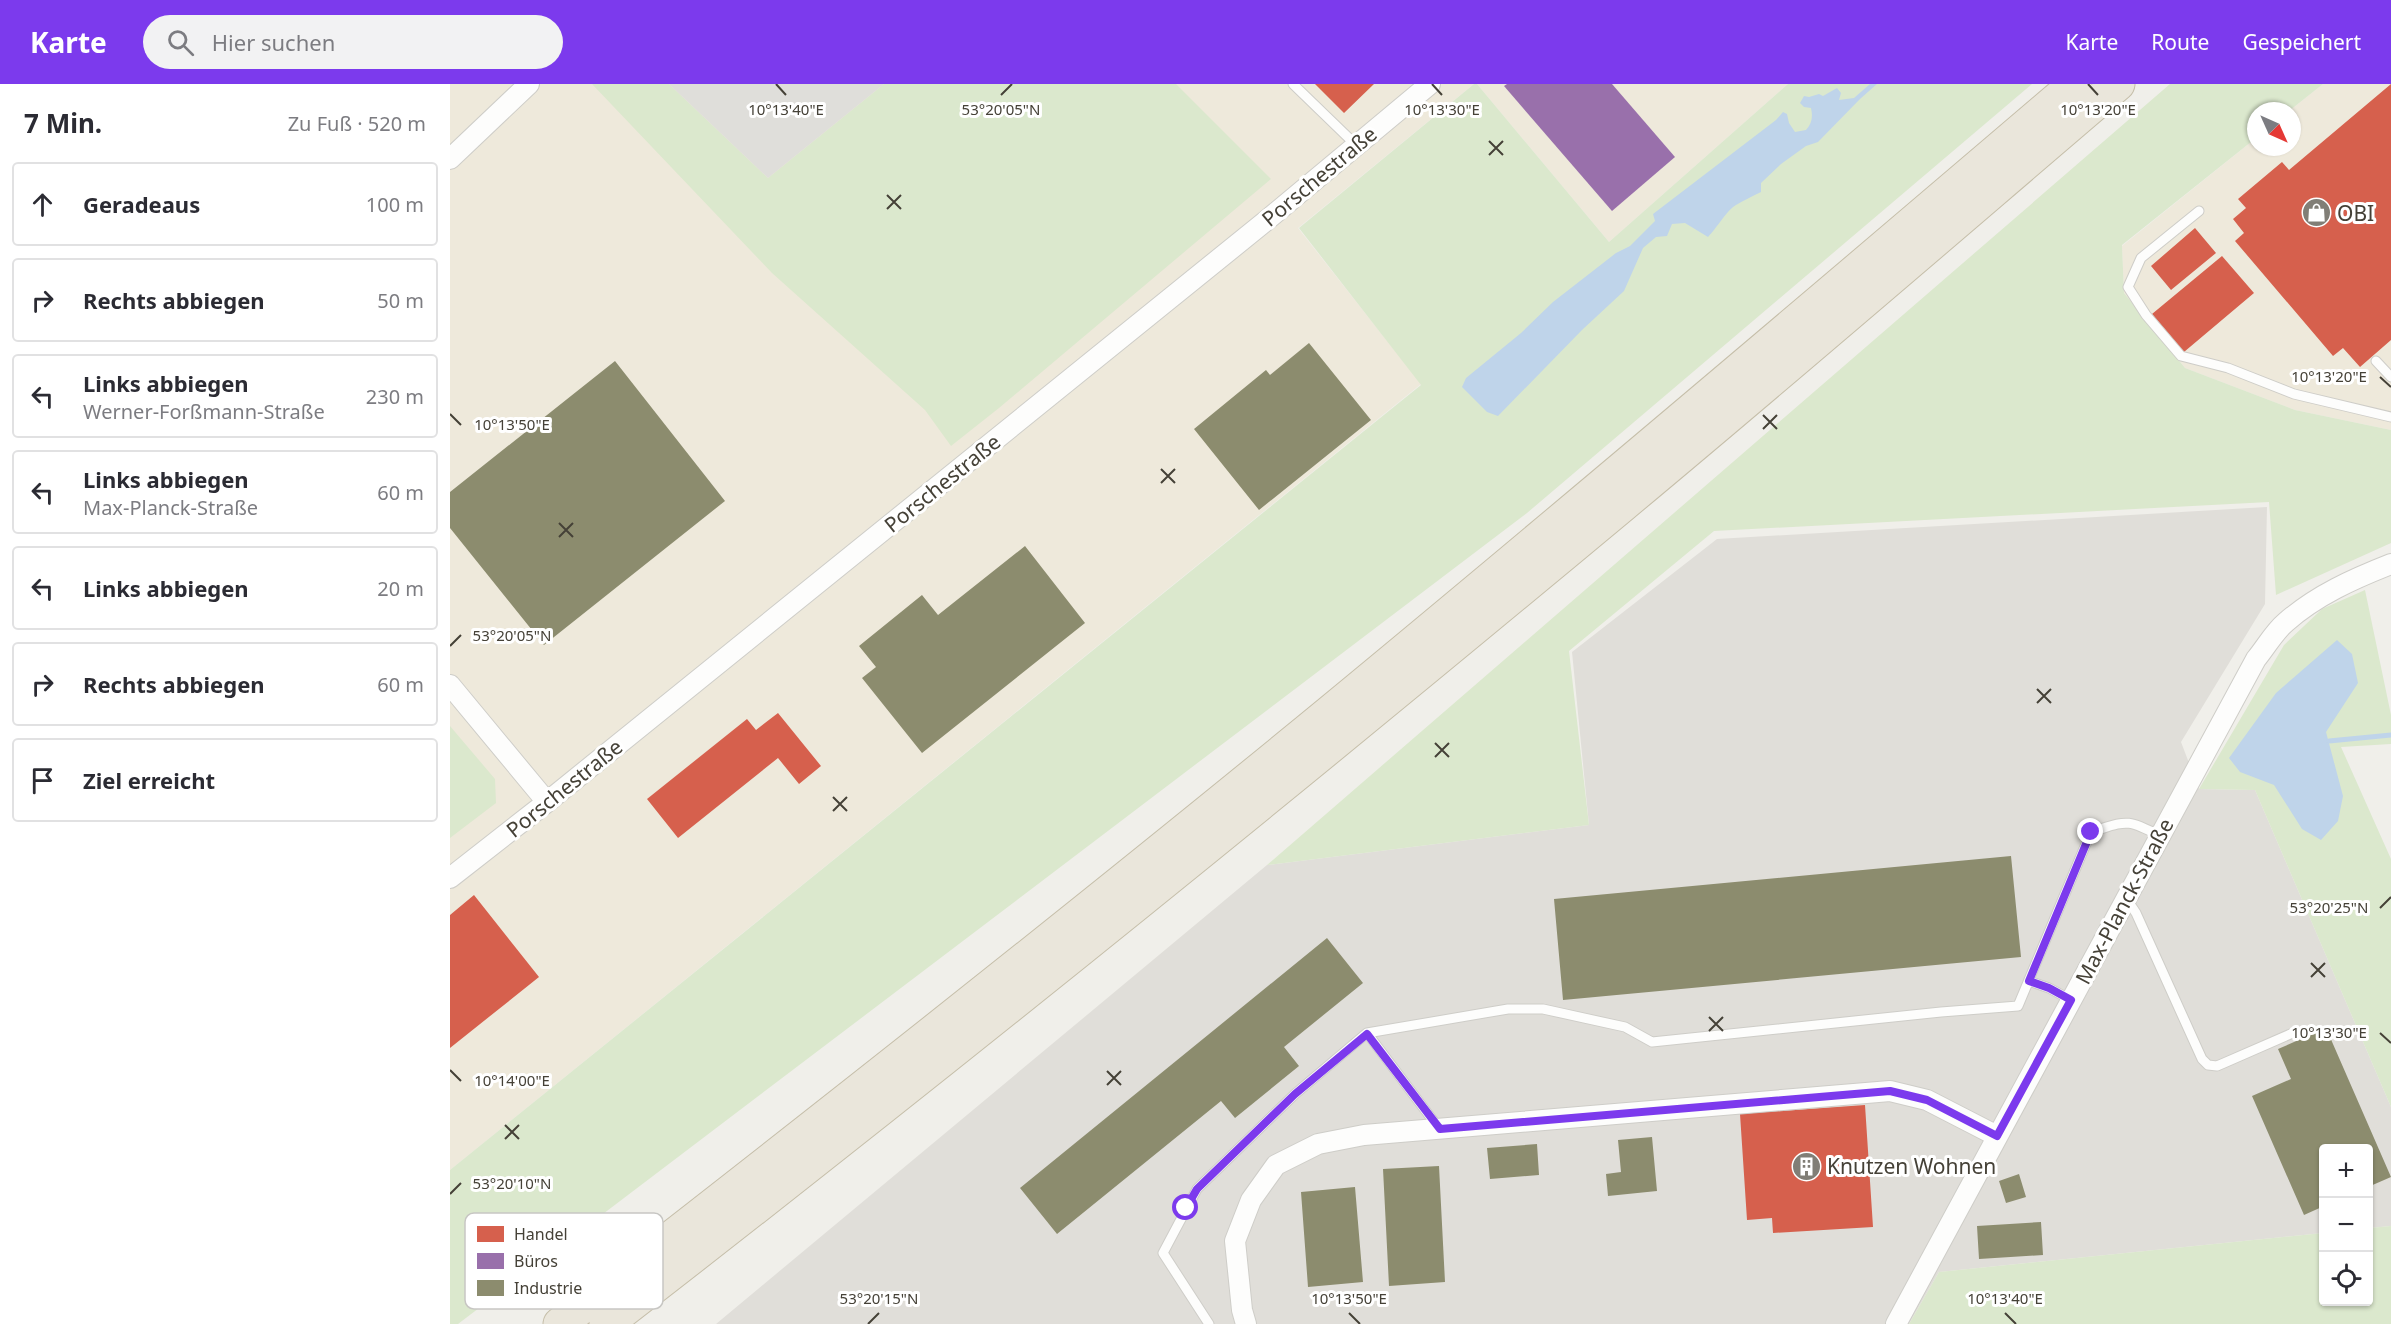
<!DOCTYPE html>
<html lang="de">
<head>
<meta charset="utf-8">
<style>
  :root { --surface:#fff; --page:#f2f2f3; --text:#2b2b33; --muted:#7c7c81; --line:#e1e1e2; --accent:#7c3aed }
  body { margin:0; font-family:"Noto Sans",sans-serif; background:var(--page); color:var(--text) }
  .controls { position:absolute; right:18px; bottom:18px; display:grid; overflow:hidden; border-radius:6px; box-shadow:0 2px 4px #0004 }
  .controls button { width:54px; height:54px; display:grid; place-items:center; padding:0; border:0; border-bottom:2px solid var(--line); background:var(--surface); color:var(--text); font:30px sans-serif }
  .compass { position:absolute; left:1797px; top:18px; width:54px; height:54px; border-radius:50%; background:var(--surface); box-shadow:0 2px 4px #0004; rotate:135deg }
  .stop { position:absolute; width:18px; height:18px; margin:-14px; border:4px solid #7c3aed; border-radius:50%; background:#fff }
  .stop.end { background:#7c3aed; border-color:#fff; box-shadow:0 2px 6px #0008 }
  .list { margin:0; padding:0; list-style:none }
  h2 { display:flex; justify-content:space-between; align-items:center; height:78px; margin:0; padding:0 24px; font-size:26px }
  h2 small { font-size:20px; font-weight:400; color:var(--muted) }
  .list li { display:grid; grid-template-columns:39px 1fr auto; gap:18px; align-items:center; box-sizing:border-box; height:84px; margin:0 12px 12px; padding:0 12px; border:2px solid var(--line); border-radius:6px }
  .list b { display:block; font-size:22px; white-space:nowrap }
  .list p { margin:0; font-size:20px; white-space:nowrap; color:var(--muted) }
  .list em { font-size:20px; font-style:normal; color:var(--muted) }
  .icon { flex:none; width:33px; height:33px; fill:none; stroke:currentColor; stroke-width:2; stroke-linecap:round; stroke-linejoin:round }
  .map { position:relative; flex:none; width:1941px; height:1240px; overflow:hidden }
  header { display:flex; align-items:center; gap:36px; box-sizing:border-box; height:84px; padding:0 30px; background:var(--accent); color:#fff }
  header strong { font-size:28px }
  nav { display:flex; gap:33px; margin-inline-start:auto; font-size:21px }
  .search { width:420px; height:54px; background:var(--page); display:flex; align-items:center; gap:15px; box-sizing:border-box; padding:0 21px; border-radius:33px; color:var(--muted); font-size:22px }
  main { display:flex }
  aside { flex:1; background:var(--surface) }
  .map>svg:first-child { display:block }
</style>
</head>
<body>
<header>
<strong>Karte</strong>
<div class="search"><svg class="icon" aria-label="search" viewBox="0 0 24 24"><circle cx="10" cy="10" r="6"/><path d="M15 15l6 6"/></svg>Hier suchen</div>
<nav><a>Karte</a><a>Route</a><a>Gespeichert</a></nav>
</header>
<main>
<aside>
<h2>7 Min.<small>Zu Fuß · 520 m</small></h2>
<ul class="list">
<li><svg class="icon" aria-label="ahead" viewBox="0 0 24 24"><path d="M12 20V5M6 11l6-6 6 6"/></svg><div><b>Geradeaus</b></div><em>100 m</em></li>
<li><svg class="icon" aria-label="right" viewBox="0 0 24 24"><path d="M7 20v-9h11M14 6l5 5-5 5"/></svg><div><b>Rechts abbiegen</b></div><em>50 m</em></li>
<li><svg class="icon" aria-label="left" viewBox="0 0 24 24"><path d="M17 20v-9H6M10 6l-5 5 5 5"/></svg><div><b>Links abbiegen</b><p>Werner-Forßmann-Straße</p></div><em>230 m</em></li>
<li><svg class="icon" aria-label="left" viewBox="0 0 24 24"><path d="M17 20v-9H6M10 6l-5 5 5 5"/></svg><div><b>Links abbiegen</b><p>Max-Planck-Straße</p></div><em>60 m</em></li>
<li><svg class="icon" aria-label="left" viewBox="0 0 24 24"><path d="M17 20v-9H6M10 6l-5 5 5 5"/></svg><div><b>Links abbiegen</b></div><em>20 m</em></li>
<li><svg class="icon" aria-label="right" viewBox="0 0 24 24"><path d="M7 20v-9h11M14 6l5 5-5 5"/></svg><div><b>Rechts abbiegen</b></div><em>60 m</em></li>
<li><svg class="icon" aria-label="arrive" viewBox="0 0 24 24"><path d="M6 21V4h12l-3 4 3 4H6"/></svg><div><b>Ziel erreicht</b></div></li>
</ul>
</aside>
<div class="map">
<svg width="1941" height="1240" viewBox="0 0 1941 1240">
  <rect width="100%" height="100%" fill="#f0efea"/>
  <path fill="#eee9db" d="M 0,0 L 1024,0 L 848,144 L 971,300 L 0,1086 Z
    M 1027,0 L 1338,0 L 1159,158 Z
    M 1873,0 L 1941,0 L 1941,346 L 1845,326 L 1735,284 L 1674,209 L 1672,162 L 1806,54 L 1806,63 L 1842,63 L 1842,27 L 1839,27 Z"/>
  <path fill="#e0ded9" d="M 1817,423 L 1815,520 L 1731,658 L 1749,705 L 1805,706 L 1941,1023 L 1941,1142 L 1919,1144 L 1918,1064 L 1874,1064 L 1873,1149 L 1489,1188 L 1459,1240 L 266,1240 L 817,781 L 1139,741 L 1122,568 L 1267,455 Z"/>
  <path fill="#dbe8cd" d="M 142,0 L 219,0 L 318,94 L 434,0 L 726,0 L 821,95 L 549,324 L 501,362 L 475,326 L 322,189 Z
    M 1024,0 L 1027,0 L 1159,158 L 1338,0 L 1582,0 L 1077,429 L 8,1240 L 0,1240 L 0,1086 L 971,301 L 849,144 Z
    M 1720,0 L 1873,0 L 1839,27 L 1806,27 L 1806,54 L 1672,161 L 1674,209 L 1735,284 L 1845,326 L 1941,346 L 1941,459 L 1826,511 L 1819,418 L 1264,447 L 1119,567 L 1139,741 L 817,781 Z
    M 1915,506 L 1941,631 L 1941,660 L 1891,663 L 1941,775 L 1941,1023 L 1805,706 L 1749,705 L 1834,561 L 1872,525 Z
    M 0,642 L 45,695 L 46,719 L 0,754 Z
    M 1941,1142 L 1941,1240 L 1459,1240 L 1489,1188 L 1873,1149 L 1874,1218 L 1918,1218 L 1919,1144 Z"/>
  <path fill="#dfdeda" d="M 219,0 L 434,0 L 318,94 Z"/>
  <path fill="#bfd4ea" d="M 1420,0 L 1427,0 L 1410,15 L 1368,58 L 1356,62 L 1331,80 L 1311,99 L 1311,108 C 1303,112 1294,116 1286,121 C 1278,125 1266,145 1258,153 L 1235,139 L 1222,140 L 1217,152 L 1206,153 L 1193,164 L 1174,207 L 1132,246 L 1048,332 L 1037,328 L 1012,303 L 1016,294 L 1071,249 L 1103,218 L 1166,169 L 1180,162 L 1205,137 L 1203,130 L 1326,36 L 1333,28 L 1337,30 L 1339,39 L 1345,48 L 1356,46 C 1362,39 1363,33 1361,24 L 1354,23 L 1350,19 L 1354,12 L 1359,13 L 1369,10 L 1373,12 L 1387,4 L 1391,9 L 1389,16 L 1404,14 Z
    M 1887,556 L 1902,570 L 1908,599 L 1876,648 L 1893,712 L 1888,737 L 1871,756 L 1852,745 L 1824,701 L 1790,688 L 1779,674 L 1826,609 Z"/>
  <path fill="#d6604d" d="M 865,0 L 924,0 L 894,29 Z
    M 1941,0 L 1941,256 L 1910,283 L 1893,264 L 1883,272 L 1785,157 L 1794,149 L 1783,135 L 1796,124 L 1788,115 L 1832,78 L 1839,86 Z
    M 1745,144 L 1766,169 L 1721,206 L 1701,182 Z
    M 1772,172 L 1804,209 L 1734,268 L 1702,230 Z
    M 328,629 L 371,682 L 349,700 L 328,674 L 228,754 L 197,715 L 297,635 L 306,646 Z
    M 24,811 L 89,893 L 0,964 L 0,831 Z
    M 1415,1021 L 1423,1143 L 1323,1149 L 1322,1134 L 1297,1136 L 1290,1030 Z"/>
  <path fill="#9970ab" d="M 1057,0 L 1162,0 L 1225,73 L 1162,127 L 1054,2 Z"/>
  <path fill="#8c8c6e" d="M 859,259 L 921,336 L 809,426 L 744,345 L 816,286 L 820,291 Z
    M 165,277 L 275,417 L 94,561 L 0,444 L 0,408 Z
    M 575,462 L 635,539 L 472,669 L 412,594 L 426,583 L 409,562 L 472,511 L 488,531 Z
    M 1561,772 L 1571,873 L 1113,916 L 1104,815 Z
    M 877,854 L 913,899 L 834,963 L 849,982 L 785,1034 L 771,1017 L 607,1150 L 570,1104 Z
    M 1876,944 L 1941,1093 L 1918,1103 L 1918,1064 L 1874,1064 L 1874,1122 L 1854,1131 L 1802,1012 L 1841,995 L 1828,965 Z
    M 1202,1053 L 1207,1107 L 1158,1112 L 1156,1090 L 1171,1088 L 1168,1056 Z
    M 1087,1060 L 1089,1091 L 1040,1095 L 1037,1064 Z
    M 989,1082 L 995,1198 L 939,1202 L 933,1085 Z
    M 1569,1090 L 1576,1113 L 1556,1119 L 1549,1097 Z
    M 905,1103 L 913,1198 L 858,1203 L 851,1108 Z
    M 1591,1138 L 1593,1171 L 1529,1175 L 1527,1142 Z"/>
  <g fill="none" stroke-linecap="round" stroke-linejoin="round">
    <path stroke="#bfd4ea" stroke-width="5" d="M 1879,657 L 1941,651"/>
    <defs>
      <path id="lane" d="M 843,0 L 906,61
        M 1749,127 L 1691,174 L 1678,203 L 1696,231 L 1731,272 L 1778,284 L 1844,310 L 1941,333
        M 1926,277 L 1941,293
        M 1676,814 L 1686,829 L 1752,975 L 1758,981 L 1767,982 L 1774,979 L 1845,948
        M 1579,897 L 1599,904 L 1621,916
        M 917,949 L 1058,925 L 1093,925 L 1175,943 L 1202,958 L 1491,928 L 1568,922 L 1641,748 C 1677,737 1676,734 1710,752
        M 759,1240 L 713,1169 L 747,1105 L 845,1010 L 917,949 L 988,1043"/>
      <path id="street" d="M 0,75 L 79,0
        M 0,601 L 97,718
        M 0,794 L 97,718 L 817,136 L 980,0
        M 796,1240 L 792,1226 L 785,1157 L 801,1116 L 826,1081 L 868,1060 L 914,1051 L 1440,1007 L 1477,1016 L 1547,1052
        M 1446,1240 L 1806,575 C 1816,563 1824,548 1836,538 C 1867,511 1903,495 1941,480"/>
      <path id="highway" d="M 110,1240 C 369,1039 627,836 880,628 C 1131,421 1378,211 1625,0
        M 156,1240 C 501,973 839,699 1174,420 C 1340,282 1504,140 1668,0"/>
    </defs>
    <use href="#lane" stroke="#cecdc8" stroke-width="11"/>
    <use href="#street" stroke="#cecdc8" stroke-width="22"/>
    <use href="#highway" stroke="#c5bea9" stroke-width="35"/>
    <use href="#lane" stroke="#fdfdfc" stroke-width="9"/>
    <use href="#street" stroke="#fdfdfc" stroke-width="20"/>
    <use href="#highway" stroke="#eae6db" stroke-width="33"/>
  </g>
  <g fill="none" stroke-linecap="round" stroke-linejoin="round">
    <path stroke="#7c3aed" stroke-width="8" d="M 736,1124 L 747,1105 L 845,1010 L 917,950 L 990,1045 L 1440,1007 L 1477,1016 L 1547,1052 L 1621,916 L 1599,904 L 1579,897 L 1641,748"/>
  </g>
  <path fill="none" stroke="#454137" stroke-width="2" d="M 326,0 L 336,11M 982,0 L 992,11M 1638,0 L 1648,11M 551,11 L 562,0M 1039,57 L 1053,71M 1039,71 L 1053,57M 437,111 L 451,125M 437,125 L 451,111M 1930,293 L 1941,303M 0,330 L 11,341M 1313,331 L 1327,345M 1313,345 L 1327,331M 711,385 L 725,399M 711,399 L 725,385M 109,439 L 123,453M 109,453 L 123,439M 0,562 L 11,551M 1587,605 L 1601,619M 1587,619 L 1601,605M 985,659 L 999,673M 985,673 L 999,659M 383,713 L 397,727M 383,727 L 397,713M 1930,824 L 1941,813M 1861,879 L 1875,893M 1861,893 L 1875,879M 1259,933 L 1273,947M 1259,947 L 1273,933M 1930,949 L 1941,959M 0,986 L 11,997M 657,987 L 671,1001M 657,1001 L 671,987M 55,1041 L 69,1055M 55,1055 L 69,1041M 0,1110 L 11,1099M 899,1229 L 910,1240M 1555,1229 L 1566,1240M 418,1240 L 429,1229"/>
  <defs>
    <symbol id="shop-disc" viewBox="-11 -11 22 22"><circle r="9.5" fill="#817e76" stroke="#fff"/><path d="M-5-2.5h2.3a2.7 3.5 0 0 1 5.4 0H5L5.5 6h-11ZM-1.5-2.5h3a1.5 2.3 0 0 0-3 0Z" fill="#fff"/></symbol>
    <symbol id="building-disc" viewBox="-11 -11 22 22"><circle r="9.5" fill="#817e76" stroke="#fff"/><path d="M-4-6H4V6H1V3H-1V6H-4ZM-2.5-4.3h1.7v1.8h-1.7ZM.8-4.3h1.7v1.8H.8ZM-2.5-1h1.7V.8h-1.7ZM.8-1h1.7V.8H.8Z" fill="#fff"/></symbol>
  </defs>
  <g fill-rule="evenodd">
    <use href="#shop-disc" x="1850" y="112" width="33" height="33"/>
    <use href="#building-disc" x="1340" y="1066" width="33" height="33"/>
  </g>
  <g text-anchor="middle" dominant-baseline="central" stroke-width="6" stroke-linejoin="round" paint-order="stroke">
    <g font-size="21" fill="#454137" stroke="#fff">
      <text transform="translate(869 92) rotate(-40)">Porschestraße</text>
      <text transform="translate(492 399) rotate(-39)">Porschestraße</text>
      <text transform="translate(114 704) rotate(-39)">Porschestraße</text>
      <text transform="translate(1674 817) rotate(-62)">Max-Planck-Straße</text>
    </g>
    <g font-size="21" fill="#454137" stroke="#fff" text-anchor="start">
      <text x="1887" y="129">OBI</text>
      <text x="1377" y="1082">Knutzen Wohnen</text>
    </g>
  </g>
  <rect x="15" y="1129" width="198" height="96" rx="9" fill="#fff" stroke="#c7c6c3" stroke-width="1.5"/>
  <rect x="27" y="1142" width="27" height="16" fill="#d6604d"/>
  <rect x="27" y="1169" width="27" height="16" fill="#9970ab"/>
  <rect x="27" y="1196" width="27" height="16" fill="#8c8c6e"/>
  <g font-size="16" fill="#454137">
    <text x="64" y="1156">Handel</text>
    <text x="64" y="1183">Büros</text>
    <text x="64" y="1210">Industrie</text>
  </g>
  <g font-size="15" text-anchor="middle" fill="#454137" stroke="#fff" stroke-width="6" stroke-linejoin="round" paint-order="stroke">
    <text x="336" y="31">10°13'40"E</text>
    <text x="551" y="31">53°20'05"N</text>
    <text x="992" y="31">10°13'30"E</text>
    <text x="1648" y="31">10°13'20"E</text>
    <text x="1879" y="298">10°13'20"E</text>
    <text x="62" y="346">10°13'50"E</text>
    <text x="62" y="557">53°20'05"N</text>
    <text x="1879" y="829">53°20'25"N</text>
    <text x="1879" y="954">10°13'30"E</text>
    <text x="62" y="1002">10°14'00"E</text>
    <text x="62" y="1105">53°20'10"N</text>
    <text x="429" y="1220">53°20'15"N</text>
    <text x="899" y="1220">10°13'50"E</text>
    <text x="1555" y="1220">10°13'40"E</text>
  </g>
</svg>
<div class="controls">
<button>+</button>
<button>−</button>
<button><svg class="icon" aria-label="locate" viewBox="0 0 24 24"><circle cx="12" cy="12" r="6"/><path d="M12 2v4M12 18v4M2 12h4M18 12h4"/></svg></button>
</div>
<svg class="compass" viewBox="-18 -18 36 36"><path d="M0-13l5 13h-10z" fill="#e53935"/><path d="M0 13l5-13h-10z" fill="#7c7c81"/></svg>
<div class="stop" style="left:736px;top:1124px"></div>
<div class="stop end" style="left:1641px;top:748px"></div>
</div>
</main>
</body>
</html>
